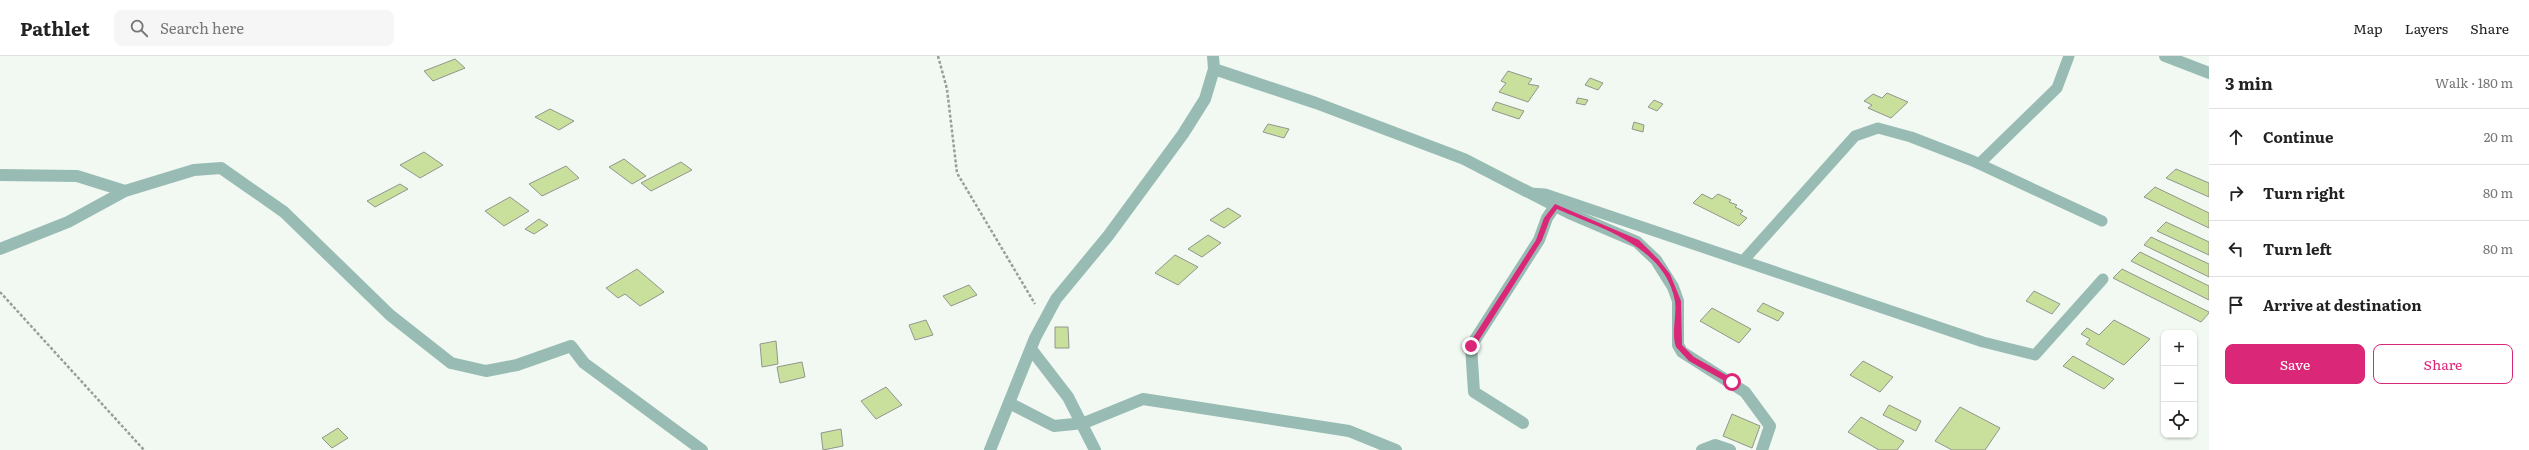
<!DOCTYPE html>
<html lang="en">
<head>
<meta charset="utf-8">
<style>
  :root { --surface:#fff; --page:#f6f6f6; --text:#222; --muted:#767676; --line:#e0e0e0; --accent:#db2777 }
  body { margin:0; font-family:Literata,serif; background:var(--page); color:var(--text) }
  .controls { position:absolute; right:12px; bottom:12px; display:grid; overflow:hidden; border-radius:8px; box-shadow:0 1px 3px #0004 }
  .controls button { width:36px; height:36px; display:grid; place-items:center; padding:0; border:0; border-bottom:1px solid var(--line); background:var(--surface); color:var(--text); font:20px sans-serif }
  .stop { position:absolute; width:12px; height:12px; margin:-9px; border:3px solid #db2777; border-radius:50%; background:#fff }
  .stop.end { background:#db2777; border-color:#fff; box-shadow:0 1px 4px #0008 }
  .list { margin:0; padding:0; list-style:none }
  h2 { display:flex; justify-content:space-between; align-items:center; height:52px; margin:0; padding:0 16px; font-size:17px }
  h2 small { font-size:13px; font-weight:400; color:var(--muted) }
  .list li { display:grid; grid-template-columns:26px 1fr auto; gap:12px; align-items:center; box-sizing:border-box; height:56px; padding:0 16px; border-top:1px solid var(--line) }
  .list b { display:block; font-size:15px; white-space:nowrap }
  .list em { font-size:13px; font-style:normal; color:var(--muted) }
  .actions { display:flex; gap:8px; padding:12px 16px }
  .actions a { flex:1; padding:9px 0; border:1px solid var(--accent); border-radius:8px; text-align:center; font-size:14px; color:var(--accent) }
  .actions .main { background:var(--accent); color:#fff }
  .icon { flex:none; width:22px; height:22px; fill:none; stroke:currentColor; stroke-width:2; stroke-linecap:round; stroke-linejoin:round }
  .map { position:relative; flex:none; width:2209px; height:394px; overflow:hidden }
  header { display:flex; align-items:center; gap:24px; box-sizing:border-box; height:56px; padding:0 20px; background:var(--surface); border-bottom:1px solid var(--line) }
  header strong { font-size:19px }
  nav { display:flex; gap:22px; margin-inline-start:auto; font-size:14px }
  .search { width:280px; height:36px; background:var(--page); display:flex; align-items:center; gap:10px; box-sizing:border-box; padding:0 14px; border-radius:8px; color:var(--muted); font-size:15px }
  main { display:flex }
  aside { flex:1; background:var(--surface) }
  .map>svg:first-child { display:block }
</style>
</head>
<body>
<header>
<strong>Pathlet</strong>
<div class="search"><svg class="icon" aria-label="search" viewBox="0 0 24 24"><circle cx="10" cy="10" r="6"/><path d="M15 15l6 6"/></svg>Search here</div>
<nav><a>Map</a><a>Layers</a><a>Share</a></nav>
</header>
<main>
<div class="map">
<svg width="2209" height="394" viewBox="0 0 2209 394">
  <rect width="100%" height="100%" fill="#f1f9f2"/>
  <path fill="#c9e09d" stroke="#92958d" d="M 455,3 L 465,12 L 433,25 L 424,15 Z
    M 1508,15 L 1532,23 L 1528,28 L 1539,30 L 1528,46 L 1499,36 L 1506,27 L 1501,25 Z
    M 1590,22 L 1603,27 L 1598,34 L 1585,29 Z
    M 1887,37 L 1908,46 L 1891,62 L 1868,52 L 1872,49 L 1864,45 L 1873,38 L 1882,42 Z
    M 1578,42 L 1588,44 L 1585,49 L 1576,47 Z
    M 1654,44 L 1663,48 L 1657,55 L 1648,51 Z
    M 1496,46 L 1524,55 L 1519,63 L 1492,54 Z
    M 550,53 L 574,65 L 559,74 L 535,61 Z
    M 1634,66 L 1644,69 L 1643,76 L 1632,73 Z
    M 1268,68 L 1289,73 L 1284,82 L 1263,76 Z
    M 424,96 L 443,109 L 420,122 L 400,109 Z
    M 624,103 L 646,120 L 632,128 L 609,111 Z
    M 681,106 L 692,114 L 651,135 L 641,127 Z
    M 566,110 L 579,122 L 542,140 L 529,128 Z
    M 2176,113 L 2209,127 L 2209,141 L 2166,122 Z
    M 400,128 L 408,133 L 375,151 L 367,145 Z
    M 2155,131 L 2209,157 L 2209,172 L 2144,141 Z
    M 1702,138 L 1712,143 L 1718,138 L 1731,144 L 1729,146 L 1737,149 L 1735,151 L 1743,155 L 1740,158 L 1747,162 L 1739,170 L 1693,147 Z
    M 510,141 L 529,155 L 504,170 L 485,155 Z
    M 1228,152 L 1241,160 L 1224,172 L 1210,164 Z
    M 539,163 L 548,169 L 534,178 L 525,173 Z
    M 2166,166 L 2209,186 L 2209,199 L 2157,175 Z
    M 1208,179 L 1221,187 L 1202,201 L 1188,193 Z
    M 2151,181 L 2209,208 L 2209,221 L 2144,189 Z
    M 2140,196 L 2209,230 L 2209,244 L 2131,205 Z
    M 1175,199 L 1198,211 L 1178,229 L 1155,217 Z
    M 637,213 L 664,236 L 640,250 L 625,238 L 618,242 L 606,232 Z
    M 2122,213 L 2209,256 L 2209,257 L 2201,266 L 2113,222 Z
    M 969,229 L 977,239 L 951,250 L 943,240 Z
    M 2034,235 L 2060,248 L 2052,258 L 2026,245 Z
    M 1763,247 L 1784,257 L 1778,265 L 1757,255 Z
    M 1712,252 L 1751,273 L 1739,287 L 1700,265 Z
    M 926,264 L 933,279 L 915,284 L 909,269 Z
    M 2114,264 L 2150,283 L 2124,309 L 2086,288 L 2090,283 L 2081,278 L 2087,272 L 2099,279 Z
    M 1055,271 L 1068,271 L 1069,292 L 1055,292 Z
    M 776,285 L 778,308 L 762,311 L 760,288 Z
    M 2073,300 L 2114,323 L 2104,333 L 2063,310 Z
    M 1863,305 L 1893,321 L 1880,336 L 1850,319 Z
    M 802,306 L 805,321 L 780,327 L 777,311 Z
    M 886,331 L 902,349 L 876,363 L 861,345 Z
    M 1889,349 L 1921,365 L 1916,375 L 1883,359 Z
    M 1960,351 L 2000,372 L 1985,394 L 1952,394 L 1935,385 Z
    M 1732,358 L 1760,370 L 1752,392 L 1723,380 Z
    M 1861,361 L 1904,385 L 1897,394 L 1879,394 L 1848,376 Z
    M 338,372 L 348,382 L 332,392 L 322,382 Z
    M 841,373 L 843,390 L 823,394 L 821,377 Z"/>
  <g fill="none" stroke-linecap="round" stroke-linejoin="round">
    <path stroke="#999e99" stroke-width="2.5" stroke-dasharray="3 2" stroke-linecap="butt" d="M 938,0 L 947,33 L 957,117 L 1035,248
      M 0,236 L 144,394"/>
    <path stroke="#98bcb4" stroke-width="11" d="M 1979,108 L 2057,32 L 2069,0
      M 1530,137 L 1545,138 L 1983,286 L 2035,299 L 2103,223
      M 1743,205 L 1855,80 L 1878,72 L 1911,81 L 1973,105 L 2102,165"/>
    <path stroke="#98bcb4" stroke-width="12" d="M 2165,0 L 2209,17
      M 1214,13 L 1316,47 L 1464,103 L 1569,157 L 1637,186 L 1656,204 L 1673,231 L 1678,245 L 1678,289 L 1682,296 L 1745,336 L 1770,370 L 1762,394
      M 0,119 L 77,120 L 125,135
      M 0,193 L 68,166 L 125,135 L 194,114 L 221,112 L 284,156 L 390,259 L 451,307 L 486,315 L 517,309 L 571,290 L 584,307 L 702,394
      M 1031,293 L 1068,341 L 1095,394
      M 1009,347 L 1054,370 L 1084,367 L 1143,343 L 1349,375 L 1396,394
      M 1523,367 L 1474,336 L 1471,290 L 1539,184 L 1547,162 L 1555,150
      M 990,394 L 1035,282 L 1056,243 L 1108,180 L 1183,78 L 1205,43 L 1214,13 L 1213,0
      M 1702,394 L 1715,389 L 1730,394"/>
  </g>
  <path fill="#db2777" d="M 1555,148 L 1639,184 L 1658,203 L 1670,218 L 1681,245 L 1682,289 L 1694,301 L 1735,324 L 1735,328 L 1730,328 L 1689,305 L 1676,291 C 1671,277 1677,260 1675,245 C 1665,190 1600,172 1557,153 L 1550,163 L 1542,184 L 1474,292 L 1469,292 L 1469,288 L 1536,184 L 1544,162 Z"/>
</svg>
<div class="controls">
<button>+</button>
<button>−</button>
<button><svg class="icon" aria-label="locate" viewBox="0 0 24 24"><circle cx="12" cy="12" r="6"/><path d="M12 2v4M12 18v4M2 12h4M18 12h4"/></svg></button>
</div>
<div class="stop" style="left:1732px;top:326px"></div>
<div class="stop end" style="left:1471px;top:290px"></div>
</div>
<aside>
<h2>3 min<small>Walk · 180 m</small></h2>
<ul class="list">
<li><svg class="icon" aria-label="ahead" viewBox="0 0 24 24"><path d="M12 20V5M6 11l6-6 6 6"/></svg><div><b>Continue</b></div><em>20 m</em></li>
<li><svg class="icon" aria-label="right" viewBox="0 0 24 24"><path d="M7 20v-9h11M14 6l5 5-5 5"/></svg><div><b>Turn right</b></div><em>80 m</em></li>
<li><svg class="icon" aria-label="left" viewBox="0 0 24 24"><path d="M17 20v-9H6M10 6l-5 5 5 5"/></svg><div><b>Turn left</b></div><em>80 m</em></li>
<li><svg class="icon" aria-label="arrive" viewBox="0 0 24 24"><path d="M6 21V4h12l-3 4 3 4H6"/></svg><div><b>Arrive at destination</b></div></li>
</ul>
<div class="actions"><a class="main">Save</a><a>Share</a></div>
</aside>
</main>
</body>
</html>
